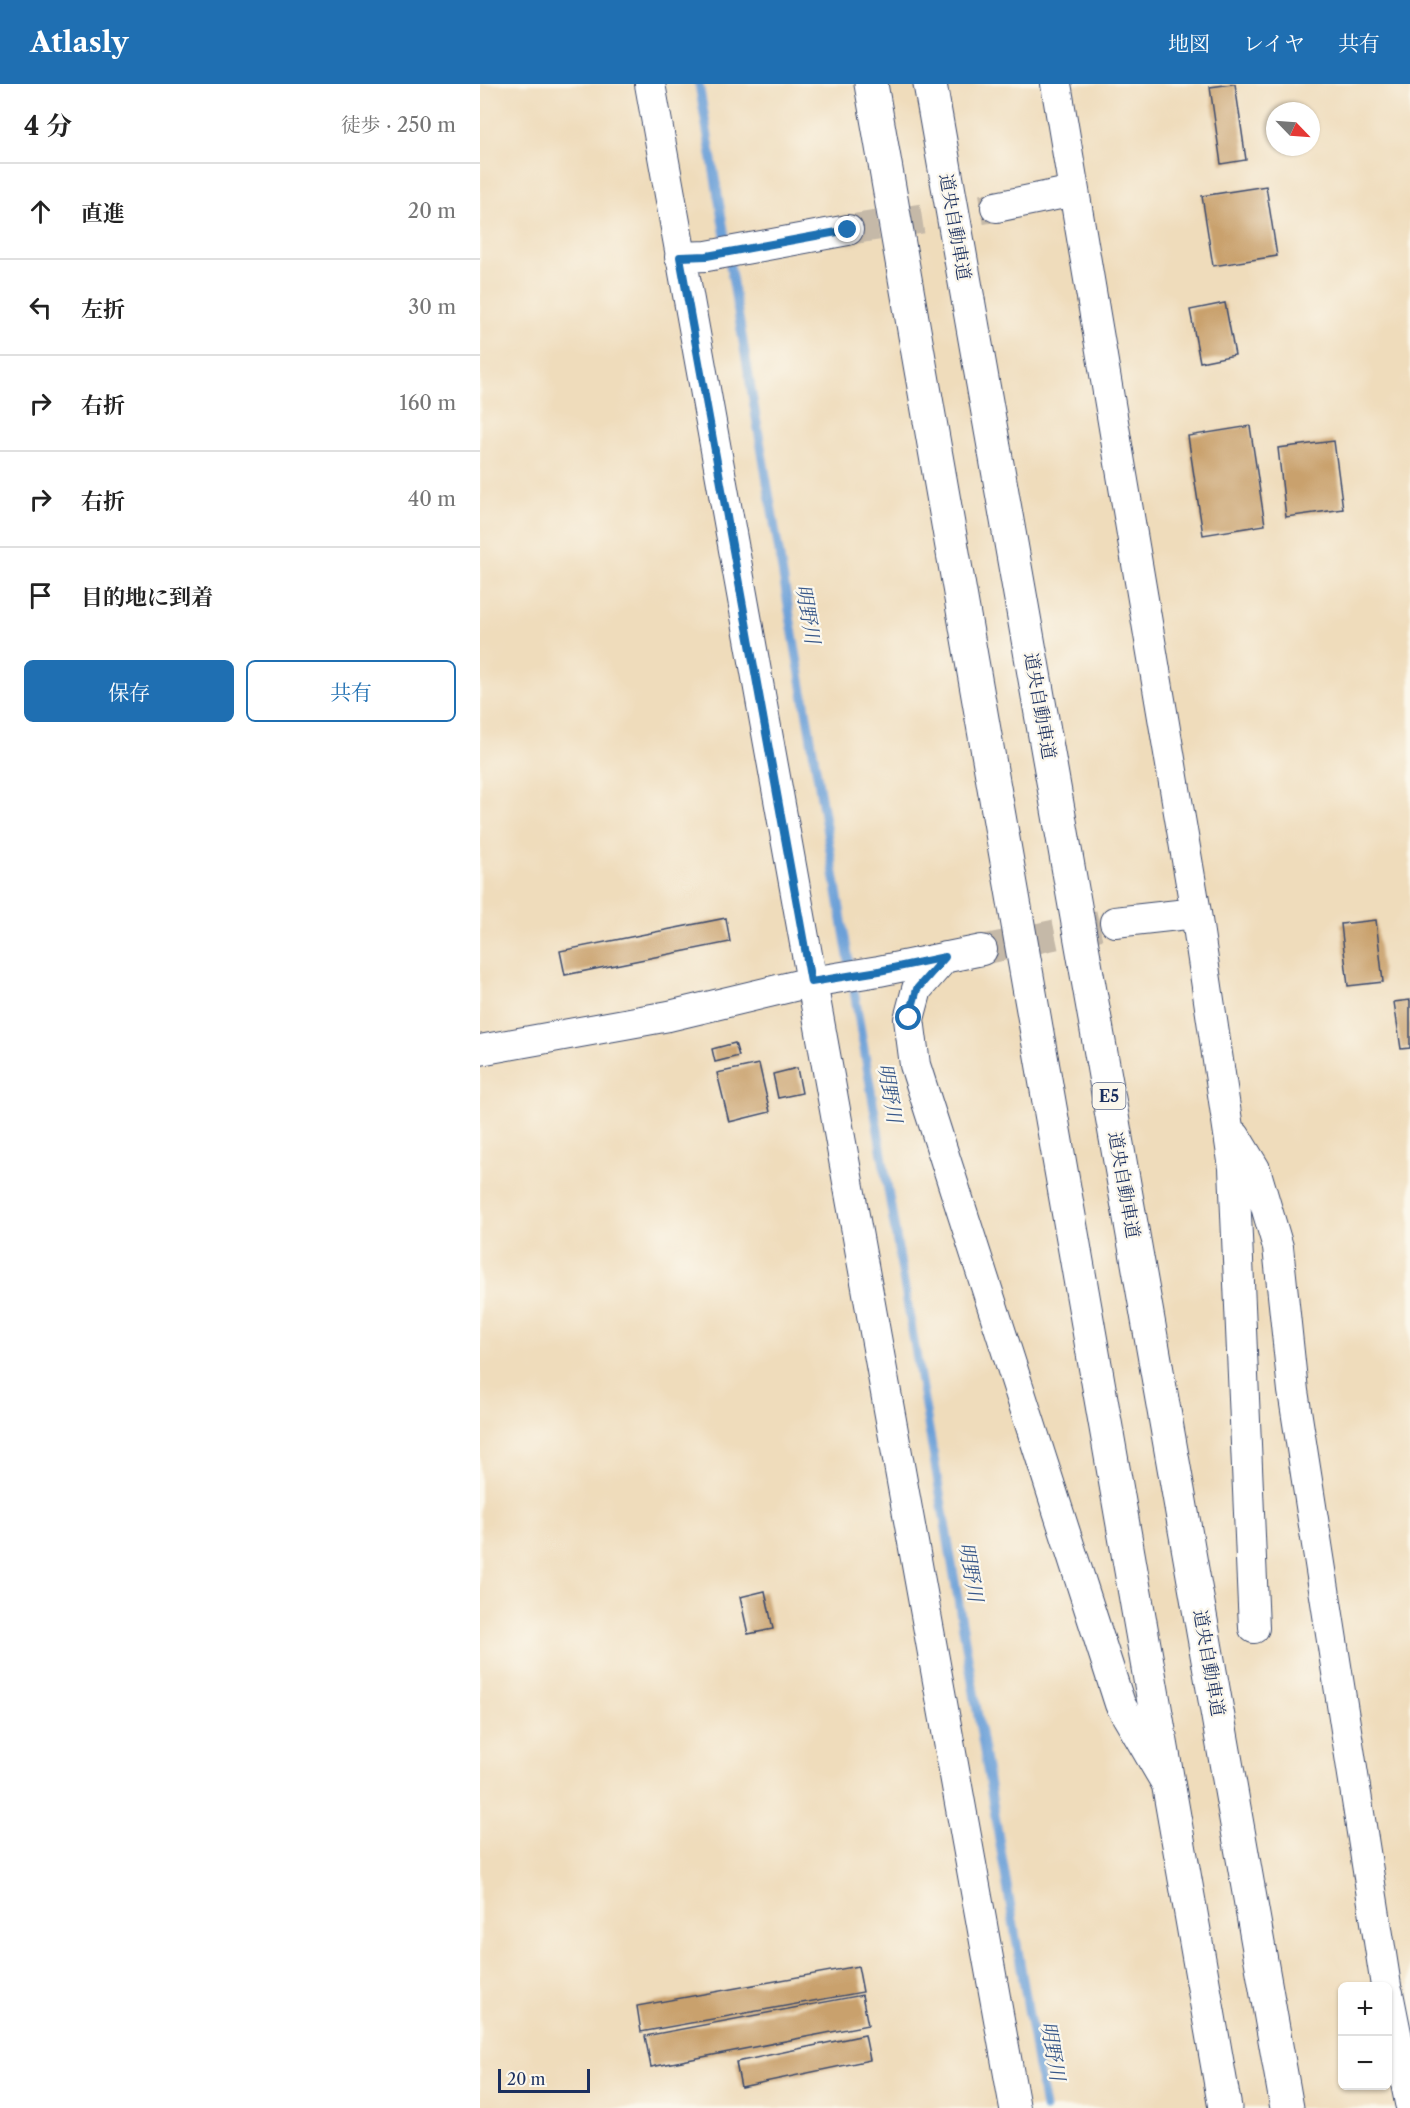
<!DOCTYPE html>
<html lang="ja">
<head>
<meta charset="utf-8">
<style>
  :root { --surface:#fff; --page:#f6f6f6; --text:#222; --muted:#767676; --line:#e0e0e0; --accent:#1f6fb2 }
  body { margin:0; font-family:"Libre Caslon Text","Noto Serif JP",serif; background:var(--page); color:var(--text) }
  .controls { position:absolute; right:18px; bottom:18px; display:grid; overflow:hidden; border-radius:9px; box-shadow:0 2px 4px #0004 }
  .controls button { width:54px; height:54px; display:grid; place-items:center; padding:0; border:0; border-bottom:2px solid var(--line); background:var(--surface); color:var(--text); font:30px sans-serif }
  .compass { position:absolute; left:786px; top:18px; width:54px; height:54px; border-radius:50%; background:var(--surface); box-shadow:0 2px 4px #0004; rotate:115deg }
  .scale { position:absolute; left:18px; bottom:15px; width:92px; box-sizing:border-box; padding-left:6px; border:3px solid #1b2f5e; border-top:0; font-size:16px; line-height:21px; white-space:nowrap; color:#1b2f5e; -webkit-text-stroke:4px #fbf7ec; paint-order:stroke }
  .stop { position:absolute; width:18px; height:18px; margin:-14px; border:4px solid #1f6fb2; border-radius:50%; background:#fff }
  .stop.end { background:#1f6fb2; border-color:#fff; box-shadow:0 2px 6px #0008 }
  .list { margin:0; padding:0; list-style:none }
  h2 { display:flex; justify-content:space-between; align-items:center; height:78px; margin:0; padding:0 24px; font-size:26px }
  h2 small { font-size:20px; font-weight:400; color:var(--muted) }
  .list li { display:grid; grid-template-columns:39px 1fr auto; gap:18px; align-items:center; box-sizing:border-box; height:96px; padding:0 24px; border-top:2px solid var(--line) }
  .list b { display:block; font-size:22px; white-space:nowrap }
  .list em { font-size:20px; font-style:normal; color:var(--muted) }
  .actions { display:flex; gap:12px; padding:18px 24px }
  .actions a { flex:1; padding:14px 0; border:2px solid var(--accent); border-radius:9px; text-align:center; font-size:21px; color:var(--accent) }
  .actions .main { background:var(--accent); color:#fff }
  .icon { flex:none; width:33px; height:33px; fill:none; stroke:currentColor; stroke-width:2; stroke-linecap:round; stroke-linejoin:round }
  .map { position:relative; flex:none; width:930px; height:2024px; overflow:hidden }
  header { display:flex; align-items:center; gap:36px; box-sizing:border-box; height:84px; padding:0 30px; background:var(--accent); color:#fff }
  header strong { font-size:28px }
  nav { display:flex; gap:33px; margin-inline-start:auto; font-size:21px }
  main { display:flex }
  aside { flex:1; background:var(--surface) }
  .map>svg:first-child { display:block }
</style>
</head>
<body>
<header>
<strong>Atlasly</strong>
<nav><a>地図</a><a>レイヤ</a><a>共有</a></nav>
</header>
<main>
<aside>
<h2>4 分<small>徒歩 · 250 m</small></h2>
<ul class="list">
<li><svg class="icon" aria-label="ahead" viewBox="0 0 24 24"><path d="M12 20V5M6 11l6-6 6 6"/></svg><div><b>直進</b></div><em>20 m</em></li>
<li><svg class="icon" aria-label="left" viewBox="0 0 24 24"><path d="M17 20v-9H6M10 6l-5 5 5 5"/></svg><div><b>左折</b></div><em>30 m</em></li>
<li><svg class="icon" aria-label="right" viewBox="0 0 24 24"><path d="M7 20v-9h11M14 6l5 5-5 5"/></svg><div><b>右折</b></div><em>160 m</em></li>
<li><svg class="icon" aria-label="right" viewBox="0 0 24 24"><path d="M7 20v-9h11M14 6l5 5-5 5"/></svg><div><b>右折</b></div><em>40 m</em></li>
<li><svg class="icon" aria-label="arrive" viewBox="0 0 24 24"><path d="M6 21V4h12l-3 4 3 4H6"/></svg><div><b>目的地に到着</b></div></li>
</ul>
<div class="actions"><a class="main">保存</a><a>共有</a></div>
</aside>
<div class="map">
<svg width="930" height="2024" viewBox="0 0 930 2024">
  <rect width="100%" height="100%" fill="#fbf7ec"/>
  <filter id="ink" filterUnits="userSpaceOnUse"><feTurbulence type="fractalNoise" baseFrequency=".0167" numOctaves="2"/><feDisplacementMap in="SourceGraphic" scale="12" xChannelSelector="R" yChannelSelector="G"/><feConvolveMatrix kernelMatrix="1 2 1 2 8 2 1 2 1" color-interpolation-filters="sRGB"/></filter>
  <filter id="wash" filterUnits="userSpaceOnUse"><feTurbulence type="fractalNoise" baseFrequency=".008" numOctaves="4" result="noise"/><feDisplacementMap in="SourceGraphic" scale="24" xChannelSelector="R" yChannelSelector="G"/><feGaussianBlur stdDeviation="1.35" result="paint"/><feColorMatrix in="noise" values="0 0 0 0 0 0 0 0 0 0 0 0 0 0 0 0 0 1.4 0 .05"/><feComposite in="paint" operator="in"/></filter>
  <g filter="url(#wash)">
    <rect width="100%" height="100%" fill="#efdcbb"/>
    <g fill="none" stroke-linecap="round" stroke-linejoin="round">
      <path stroke="#6ca0d8" stroke-width="9" d="M 219,0 L 565,2024"/>
    </g>
    <g id="blocks">
      <path fill="#c9a16d" d="M 753,0 L 755,0 L 766,76 L 741,80 L 730,3 Z
        M 786,102 L 797,172 L 733,182 L 722,112 Z
        M 745,219 L 755,271 L 720,278 L 710,226 Z
        M 770,342 L 785,441 L 723,451 L 708,352 Z
        M 854,357 L 863,425 L 806,433 L 798,364 Z
        M 246,834 L 250,858 L 85,891 L 80,867 Z
        M 896,836 L 903,898 L 868,902 L 861,840 Z
        M 930,916 L 930,964 L 921,965 L 914,918 Z
        M 255,959 L 259,972 L 235,978 L 232,965 Z
        M 279,980 L 290,1028 L 249,1038 L 237,989 Z
        M 317,984 L 322,1009 L 298,1014 L 293,990 Z
        M 285,1507 L 293,1545 L 268,1550 L 260,1513 Z
        M 378,1882 L 383,1908 L 161,1948 L 157,1922 Z
        M 382,1911 L 388,1941 L 171,1983 L 165,1952 Z
        M 385,1951 L 390,1976 L 261,2003 L 256,1978 Z"/>
    </g>
  </g>
  <g filter="url(#ink)">
    <use href="#blocks" fill-opacity="0" stroke="#3b496c" stroke-width="1.5"/>
    <g fill="none" stroke-linecap="round" stroke-linejoin="round">
      <path stroke="#c5b9a8" stroke-width="30" stroke-dasharray="30 15" stroke-linecap="butt" d="M 368,146 L 516,123
        M 502,866 L 635,838"/>
      <defs>
        <path id="minor" d="M 170,0 L 535,2024
          M 576,0 L 716,829 L 754,1084 L 774,1544
          M 516,123 L 594,107
          M 200,173 L 227,172 L 368,146
          M 635,838 L 716,829
          M 465,873 L 437,905 L 429,935 L 435,981 L 640,1620 L 685,1697
          M 0,966 L 189,932 L 331,898 L 399,887 L 502,866
          M 755,1052 L 775,1085 L 798,1163 L 813,1307 L 906,1902
          M 908,1909 L 930,2019"/>
        <path id="motorway" d="M 391,0 L 745,2024
          M 450,0 L 807,2024"/>
      </defs>
      <use href="#minor" stroke="#3b496c" stroke-width="32"/>
      <use href="#motorway" stroke="#3b496c" stroke-width="35"/>
      <use href="#minor" stroke="#fff" stroke-width="30"/>
      <use href="#motorway" stroke="#fff" stroke-width="33"/>
    </g>
  </g>
  <g fill="none" stroke-linecap="round" stroke-linejoin="round" filter="url(#ink)">
    <path stroke="#1f6fb2" stroke-width="8" d="M 368,146 L 227,172 L 200,173 L 331,898 L 399,887 L 465,873 L 437,905 L 429,934"/>
  </g>
  <g text-anchor="middle" dominant-baseline="central" stroke-width="4.5" stroke-linejoin="round" paint-order="stroke">
    <rect fill="#fbf7ec" stroke="#5e6b89" stroke-width="1.5" x="612.5" y="999" width="33" height="26" rx="4.5"/>
    <g font-size="16" font-weight="bold" fill="#1b2f5e">
      <text x="629" y="1012">E5</text>
    </g>
    <g font-size="18" fill="#1b2f5e" stroke="#fbf7ec">
      <text transform="translate(475 143) rotate(80)">道央自動車道</text>
      <text transform="translate(560 622) rotate(80)">道央自動車道</text>
      <text transform="translate(644 1101) rotate(80)">道央自動車道</text>
      <text transform="translate(729 1579) rotate(80)">道央自動車道</text>
    </g>
    <g font-size="20" font-style="italic" fill="#375789" stroke="#fbf7ec">
      <text transform="translate(328 530) rotate(80)">明野川</text>
      <text transform="translate(410 1009) rotate(80)">明野川</text>
      <text transform="translate(491 1488) rotate(80)">明野川</text>
      <text transform="translate(573 1967) rotate(80)">明野川</text>
    </g>
  </g>
</svg>
<div class="controls">
<button>+</button>
<button>−</button>
</div>
<svg class="compass" viewBox="-18 -18 36 36"><path d="M0-13l5 13h-10z" fill="#e53935"/><path d="M0 13l5-13h-10z" fill="#767676"/></svg>
<div class="scale">20 m</div>
<div class="stop" style="left:429px;top:934px"></div>
<div class="stop end" style="left:368px;top:146px"></div>
</div>
</main>
</body>
</html>
